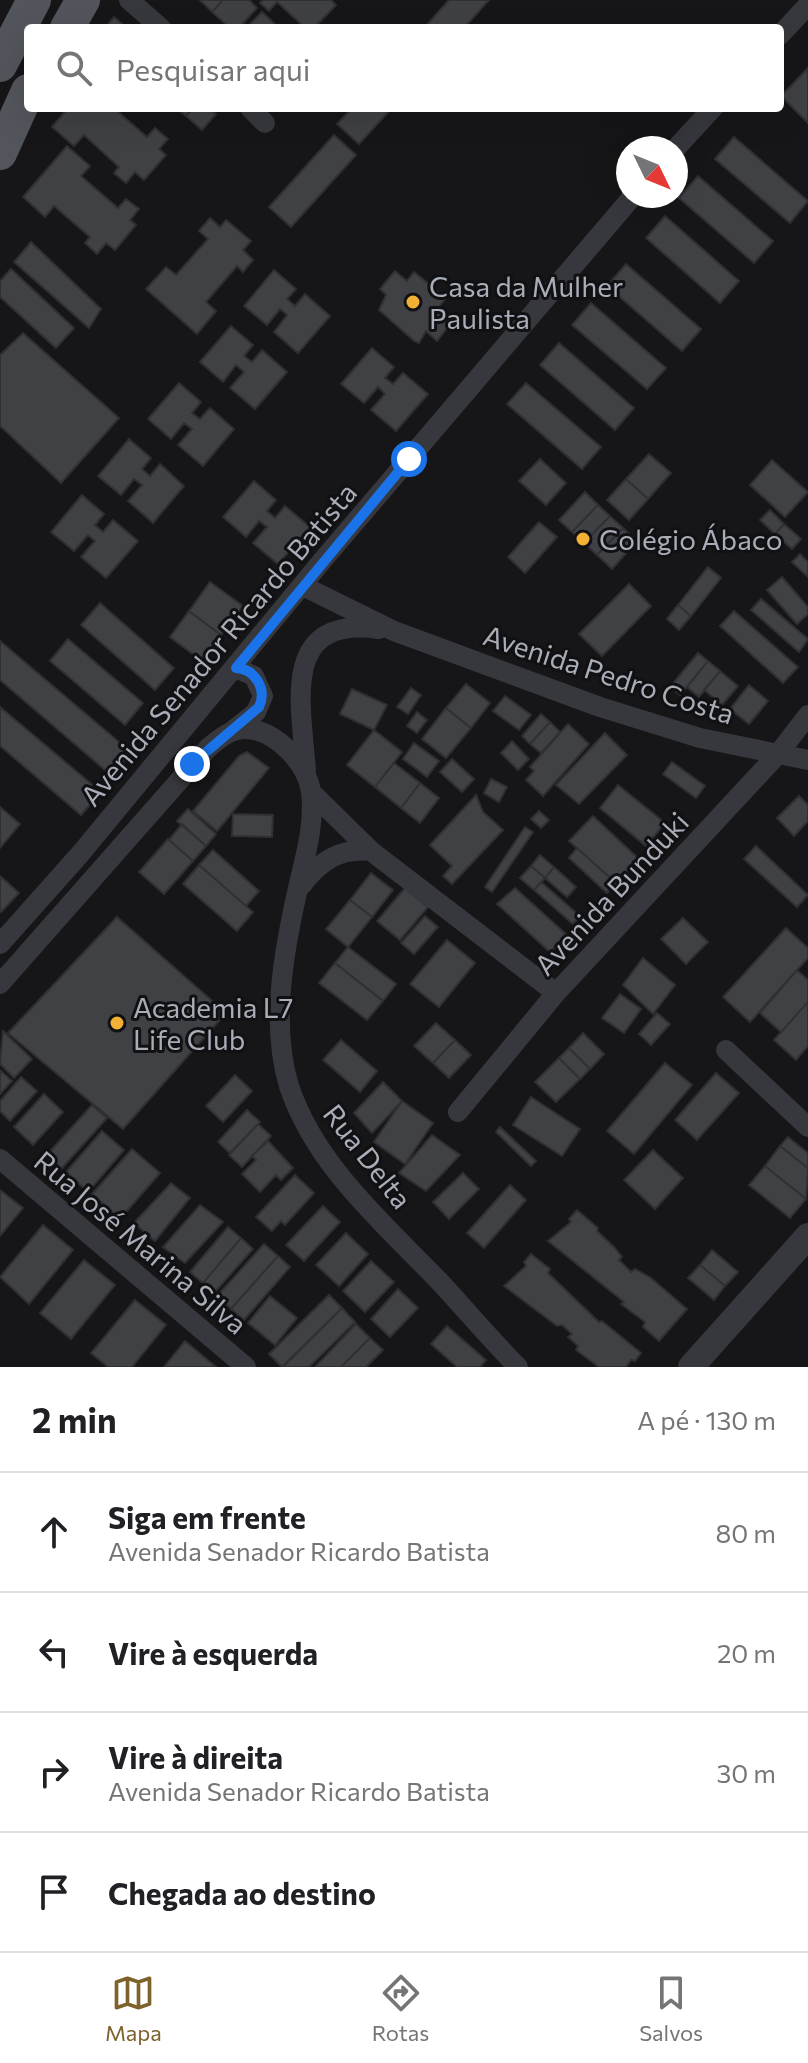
<!DOCTYPE html>
<html lang="pt">
<head>
<meta charset="utf-8">
<style>
  :root { --surface:#fff; --page:#f2f2f2; --text:#202124; --muted:#757577; --line:#e0e0e0; --accent:#7e622b }
  body { margin:0; font-family:Commissioner,sans-serif; background:var(--page); color:var(--text) }
  .compass { position:absolute; left:616px; top:136px; width:72px; height:72px; border-radius:50%; background:var(--surface); box-shadow:0 8px 32px #0002; rotate:133deg }
  .stop { position:absolute; width:24px; height:24px; margin:-18px; border:6px solid #1a73e8; border-radius:50%; background:#fff }
  .stop.end { background:#1a73e8; border-color:#fff; box-shadow:0 2px 8px #0008 }
  .list { margin:0; padding:0; list-style:none }
  h2 { display:flex; justify-content:space-between; align-items:center; height:104px; margin:0; padding:0 32px; font-size:34px }
  h2 small { font-size:26px; font-weight:400; color:var(--muted) }
  .list li { display:grid; grid-template-columns:52px 1fr auto; gap:24px; align-items:center; box-sizing:border-box; height:120px; padding:0 32px; border-top:2px solid var(--line) }
  .list b { display:block; font-size:30px; white-space:nowrap }
  .list p { margin:0; font-size:26px; white-space:nowrap; color:var(--muted) }
  .list em { font-size:26px; font-style:normal; color:var(--muted) }
  .icon { flex:none; width:44px; height:44px; fill:none; stroke:currentColor; stroke-width:2; stroke-linecap:round; stroke-linejoin:round }
  .map { position:relative; flex:none; width:808px; height:1367px; overflow:hidden }
  .search { position:absolute; background:var(--surface); box-shadow:0 8px 32px #0002; left:24px; right:24px; top:24px; height:88px; display:flex; align-items:center; gap:20px; box-sizing:border-box; padding:0 28px; border-radius:8px; color:var(--muted); font-size:30px }
  .sheet { height:584px; background:var(--surface) }
  nav { display:flex; justify-content:space-around; align-items:center; box-sizing:border-box; height:112px; border-top:2px solid var(--line); background:var(--surface); font-size:22px; color:var(--muted) }
  nav a { display:grid; justify-items:center; gap:4px }
  nav .on { color:var(--accent) }
  .map>svg:first-child { display:block }
</style>
</head>
<body>
<div class="map">
<svg width="808" height="1367" viewBox="0 0 808 1367">
  <rect width="100%" height="100%" fill="#161618"/>
  <path fill="#404145" stroke="#303034" stroke-width="2" d="M 200,0 L 223,0 L 212,12 Z
    M 223,0 L 249,0 L 257,8 L 239,28 L 230,28 L 212,12 Z
    M 263,0 L 331,0 L 336,5 L 314,28 L 297,28 L 301,24 L 277,2 L 269,11 L 260,3 Z
    M 449,0 L 489,0 L 464,28 L 424,28 Z
    M 262,12 L 279,28 L 246,28 Z
    M 114,17 L 127,28 L 105,28 Z
    M 808,68 L 808,123 L 781,96 Z
    M 68,108 L 114,108 L 147,137 L 155,128 L 168,139 L 159,149 L 166,155 L 144,180 L 135,172 L 126,183 L 114,173 L 119,167 L 84,135 L 74,146 L 52,127 Z
    M 176,108 L 193,108 L 186,116 Z
    M 193,108 L 209,108 L 216,114 L 202,130 L 186,116 Z
    M 352,108 L 392,108 L 359,144 L 337,124 Z
    M 334,135 L 356,155 L 291,227 L 269,207 Z
    M 734,137 L 808,201 L 790,223 L 715,159 Z
    M 67,146 L 90,166 L 81,176 L 118,208 L 126,199 L 139,209 L 130,220 L 136,225 L 115,250 L 106,243 L 97,254 L 85,243 L 90,237 L 54,206 L 45,217 L 23,197 Z
    M 698,176 L 773,241 L 754,263 L 679,198 Z
    M 665,216 L 739,281 L 720,303 L 646,238 Z
    M 210,218 L 220,227 L 226,220 L 251,241 L 243,250 L 253,260 L 243,272 L 237,266 L 206,302 L 216,311 L 197,334 L 146,289 L 166,267 L 176,275 L 208,239 L 199,231 Z
    M 31,242 L 101,309 L 89,328 L 14,262 Z
    M 626,264 L 701,329 L 682,351 L 607,286 Z
    M 11,269 L 74,328 L 56,348 L 0,297 L 0,281 Z
    M 274,270 L 296,289 L 287,299 L 295,306 L 305,294 L 330,316 L 298,353 L 274,332 L 287,315 L 280,309 L 267,325 L 244,306 Z
    M 395,271 L 407,281 L 414,272 L 446,298 L 439,307 L 454,319 L 437,341 L 426,331 L 419,343 L 414,341 L 379,310 L 386,295 L 380,289 Z
    M 591,303 L 666,368 L 647,389 L 572,325 Z
    M 231,326 L 253,345 L 244,356 L 252,362 L 262,350 L 287,372 L 255,409 L 230,388 L 244,372 L 236,365 L 223,382 L 200,362 Z
    M 23,333 L 119,418 L 61,483 L 0,426 L 0,355 Z
    M 559,343 L 634,408 L 615,430 L 540,365 Z
    M 372,348 L 394,367 L 385,378 L 393,384 L 403,373 L 428,394 L 396,431 L 371,410 L 385,394 L 378,387 L 364,403 L 341,384 Z
    M 179,383 L 201,402 L 192,413 L 200,419 L 210,408 L 234,429 L 203,466 L 178,445 L 192,429 L 184,423 L 171,439 L 148,419 Z
    M 526,383 L 601,447 L 582,469 L 507,404 Z
    M 129,439 L 151,458 L 142,469 L 150,476 L 160,464 L 184,486 L 153,523 L 128,501 L 142,485 L 134,479 L 121,495 L 98,476 Z
    M 649,454 L 671,473 L 648,499 L 626,479 Z
    M 540,459 L 566,483 L 546,505 L 519,481 Z
    M 772,460 L 808,492 L 785,517 L 750,485 Z
    M 626,479 L 648,499 L 629,520 L 607,500 Z
    M 254,481 L 276,500 L 267,511 L 275,518 L 285,506 L 310,527 L 278,564 L 253,543 L 267,527 L 259,521 L 246,537 L 223,517 Z
    M 585,492 L 598,505 L 572,532 L 559,520 Z
    M 82,495 L 104,514 L 95,525 L 103,532 L 113,520 L 138,541 L 106,578 L 81,557 L 95,541 L 88,535 L 74,551 L 51,532 Z
    M 598,505 L 610,516 L 584,543 L 572,532 Z
    M 770,510 L 784,524 L 775,534 L 760,520 Z
    M 610,516 L 623,528 L 597,555 L 584,543 Z
    M 539,522 L 557,537 L 525,573 L 508,557 Z
    M 784,524 L 801,539 L 792,549 L 775,534 Z
    M 623,528 L 637,541 L 612,569 L 597,555 Z
    M 800,554 L 808,562 L 808,577 L 792,562 Z
    M 708,567 L 721,578 L 691,616 L 678,605 Z
    M 782,577 L 808,607 L 808,614 L 797,624 L 767,590 Z
    M 210,582 L 243,606 L 221,635 L 189,611 Z
    M 629,584 L 651,606 L 602,656 L 579,634 Z
    M 761,599 L 808,639 L 799,652 L 751,610 Z
    M 100,603 L 174,668 L 155,690 L 81,625 Z
    M 678,605 L 691,616 L 679,630 L 667,619 Z
    M 189,611 L 221,635 L 202,661 L 170,637 Z
    M 734,611 L 798,667 L 783,683 L 720,626 Z
    M 68,639 L 143,703 L 125,725 L 50,661 Z
    M 0,641 L 132,753 L 112,776 L 0,680 Z
    M 698,653 L 708,661 L 680,695 L 670,687 Z
    M 708,661 L 720,671 L 699,697 L 687,687 Z
    M 720,671 L 738,686 L 722,705 L 704,690 Z
    M 466,684 L 490,703 L 471,728 L 446,708 Z
    M 749,685 L 768,701 L 749,724 L 730,709 Z
    M 411,688 L 421,695 L 408,714 L 397,707 Z
    M 352,689 L 387,705 L 374,730 L 340,714 Z
    M 505,696 L 531,715 L 519,730 L 493,711 Z
    M 0,707 L 101,792 L 81,815 L 0,746 Z
    M 446,708 L 471,728 L 446,758 L 422,739 Z
    M 417,712 L 427,720 L 417,733 L 407,726 Z
    M 541,714 L 550,722 L 530,744 L 522,736 Z
    M 550,722 L 560,732 L 541,753 L 530,744 Z
    M 568,724 L 589,744 L 543,796 L 526,780 L 534,771 L 530,767 Z
    M 374,730 L 402,752 L 375,787 L 347,765 Z
    M 605,733 L 627,755 L 579,804 L 556,785 Z
    M 512,741 L 529,759 L 518,770 L 501,753 Z
    M 414,743 L 439,761 L 427,777 L 403,759 Z
    M 247,752 L 269,768 L 217,831 L 193,811 L 239,756 Z
    M 452,759 L 474,779 L 462,792 L 440,772 Z
    M 672,762 L 705,786 L 696,798 L 663,774 Z
    M 394,763 L 420,783 L 401,808 L 375,787 Z
    M 491,779 L 507,787 L 499,802 L 484,793 Z
    M 420,783 L 439,798 L 420,823 L 401,808 Z
    M 618,785 L 665,823 L 646,846 L 600,808 Z
    M 476,795 L 483,812 L 503,830 L 452,884 L 443,876 L 452,866 L 430,845 Z
    M 799,796 L 808,805 L 808,821 L 794,836 L 777,818 Z
    M 0,807 L 20,824 L 0,848 Z
    M 188,809 L 216,834 L 206,846 L 177,821 Z
    M 539,811 L 549,820 L 541,828 L 531,819 Z
    M 233,814 L 273,815 L 272,837 L 232,836 Z
    M 593,816 L 639,859 L 616,883 L 569,841 Z
    M 182,824 L 206,846 L 193,861 L 169,840 Z
    M 525,827 L 533,832 L 492,892 L 485,887 Z
    M 168,839 L 193,861 L 164,894 L 139,872 Z
    M 756,846 L 808,895 L 797,907 L 744,859 Z
    M 577,848 L 616,883 L 607,893 L 569,858 Z
    M 213,850 L 259,891 L 246,906 L 199,865 Z
    M 540,855 L 554,867 L 545,878 L 531,866 Z
    M 199,865 L 253,912 L 237,931 L 183,884 Z
    M 531,866 L 545,878 L 534,890 L 520,878 Z
    M 554,867 L 576,887 L 567,897 L 545,878 Z
    M 371,873 L 393,890 L 372,917 L 350,900 Z
    M 0,876 L 19,893 L 1,912 L 0,911 Z
    M 541,882 L 580,916 L 573,924 L 534,890 Z
    M 405,888 L 428,907 L 400,940 L 377,921 Z
    M 515,888 L 566,934 L 550,952 L 497,904 Z
    M 350,900 L 372,917 L 348,947 L 326,929 Z
    M 425,916 L 438,927 L 414,954 L 401,943 Z
    M 117,917 L 226,1013 L 123,1129 L 8,1033 Z
    M 683,918 L 708,942 L 686,964 L 661,939 Z
    M 786,928 L 808,948 L 808,958 L 750,1022 L 723,997 Z
    M 447,940 L 475,963 L 439,1007 L 410,984 Z
    M 348,947 L 396,984 L 383,1001 L 335,963 Z
    M 643,958 L 675,985 L 653,1014 L 623,985 Z
    M 335,963 L 383,1001 L 367,1020 L 319,983 Z
    M 797,970 L 808,980 L 808,1002 L 781,1032 L 760,1013 Z
    M 620,994 L 641,1009 L 624,1033 L 602,1018 Z
    M 808,1002 L 808,1046 L 796,1060 L 774,1040 Z
    M 657,1013 L 670,1024 L 651,1045 L 639,1034 Z
    M 436,1023 L 455,1040 L 433,1063 L 414,1046 Z
    M 3,1031 L 32,1059 L 14,1078 L 0,1064 Z
    M 583,1033 L 604,1054 L 590,1069 L 569,1048 Z
    M 341,1040 L 377,1071 L 360,1092 L 323,1060 Z
    M 455,1040 L 471,1055 L 449,1078 L 433,1063 Z
    M 569,1048 L 590,1069 L 580,1079 L 559,1058 Z
    M 559,1058 L 580,1079 L 556,1102 L 535,1082 Z
    M 665,1063 L 692,1085 L 634,1154 L 607,1131 Z
    M 0,1070 L 12,1081 L 0,1094 Z
    M 716,1073 L 739,1093 L 697,1140 L 675,1120 Z
    M 235,1075 L 252,1091 L 223,1122 L 206,1106 Z
    M 21,1077 L 37,1091 L 10,1121 L 0,1111 L 0,1101 Z
    M 383,1082 L 402,1101 L 372,1133 L 354,1113 Z
    M 44,1094 L 63,1112 L 33,1145 L 14,1127 Z
    M 531,1097 L 580,1129 L 562,1156 L 513,1125 Z
    M 402,1101 L 433,1123 L 405,1164 L 374,1142 Z
    M 92,1105 L 107,1118 L 61,1169 L 46,1156 Z
    M 247,1110 L 260,1122 L 230,1153 L 218,1142 Z
    M 258,1124 L 271,1136 L 242,1167 L 229,1155 Z
    M 500,1127 L 536,1161 L 531,1166 L 496,1132 Z
    M 102,1131 L 124,1150 L 88,1192 L 66,1172 Z
    M 432,1135 L 460,1155 L 426,1191 L 399,1173 Z
    M 788,1137 L 808,1153 L 808,1168 L 780,1146 Z
    M 268,1141 L 293,1168 L 281,1180 L 276,1175 L 260,1192 L 242,1174 L 256,1160 L 252,1156 Z
    M 780,1146 L 808,1168 L 806,1199 L 765,1166 Z
    M 132,1149 L 160,1173 L 120,1219 L 92,1194 Z
    M 653,1150 L 683,1178 L 655,1209 L 624,1180 Z
    M 765,1166 L 806,1199 L 790,1218 L 749,1185 Z
    M 463,1173 L 479,1189 L 449,1219 L 433,1202 Z
    M 295,1175 L 314,1193 L 285,1225 L 281,1221 L 272,1231 L 256,1217 Z
    M 171,1183 L 190,1198 L 155,1241 L 134,1223 Z
    M 510,1185 L 526,1200 L 484,1248 L 467,1233 Z
    M 0,1190 L 23,1208 L 0,1236 Z
    M 200,1205 L 223,1222 L 185,1263 L 163,1247 Z
    M 323,1206 L 340,1222 L 304,1261 L 286,1245 Z
    M 577,1210 L 598,1228 L 597,1231 L 614,1247 L 622,1257 L 619,1260 L 631,1272 L 635,1269 L 651,1278 L 687,1309 L 659,1341 L 643,1327 L 645,1322 L 621,1304 L 624,1302 L 548,1241 L 571,1222 L 569,1219 Z
    M 43,1225 L 73,1250 L 29,1304 L 0,1277 Z
    M 228,1227 L 241,1238 L 203,1283 L 190,1272 Z
    M 346,1233 L 368,1254 L 339,1286 L 316,1265 Z
    M 241,1238 L 253,1249 L 214,1293 L 203,1283 Z
    M 264,1244 L 278,1256 L 231,1309 L 217,1296 Z
    M 712,1250 L 738,1272 L 725,1286 L 700,1265 Z
    M 531,1254 L 550,1269 L 548,1273 L 599,1322 L 602,1321 L 641,1353 L 635,1361 L 631,1360 L 626,1367 L 599,1367 L 576,1350 L 578,1346 L 568,1337 L 572,1334 L 562,1325 L 557,1326 L 504,1286 L 526,1266 L 524,1262 Z
    M 278,1256 L 290,1267 L 244,1320 L 231,1309 Z
    M 84,1260 L 115,1285 L 71,1339 L 40,1313 Z
    M 371,1261 L 394,1282 L 365,1312 L 343,1291 Z
    M 700,1265 L 725,1286 L 714,1300 L 688,1278 Z
    M 398,1289 L 418,1308 L 390,1337 L 371,1319 Z
    M 329,1295 L 342,1308 L 282,1367 L 269,1354 Z
    M 270,1296 L 297,1318 L 275,1345 L 248,1323 Z
    M 135,1300 L 166,1325 L 132,1367 L 108,1367 L 91,1353 Z
    M 342,1308 L 355,1322 L 309,1367 L 283,1367 Z
    M 356,1324 L 370,1338 L 341,1367 L 315,1367 Z
    M 447,1326 L 486,1360 L 480,1367 L 457,1367 L 431,1344 Z
    M 370,1338 L 383,1350 L 366,1367 L 341,1367 Z
    M 185,1341 L 216,1367 L 164,1367 Z"/>
  <g fill="none" stroke-linecap="round" stroke-linejoin="round">
    <path stroke="#37383d" stroke-width="20" d="M 129,0 L 161,28
      M 780,35 L 808,5
      M 250,108 L 265,123
      M 676,148 L 713,108
      M 305,587 L 394,631 L 600,707 L 700,738 L 808,760
      M 232,731 L 256,712 L 263,696 L 254,676 L 236,668
      M 306,772 C 302,706 278,615 379,629
      M 311,792 L 371,851 L 556,993
      M 301,886 C 320,861 339,848 371,851
      M 0,944 L 81,853 L 322,561 L 633,196
      M 0,984 L 208,748 C 219,739 230,729 245,729 C 275,729 307,763 311,792 C 315,824 305,857 298,888 C 284,950 270,1024 289,1086 C 315,1165 384,1224 440,1282 C 466,1310 491,1340 518,1367
      M 726,1050 L 808,1127
      M 458,1112 L 556,993 L 778,754 L 808,715
      M 0,1159 L 246,1367"/>
    <path stroke="#37383d" stroke-width="26" d="M 691,1367 L 808,1236"/>
    <path stroke="#53555c" stroke-width="34" d="M 67,28 L 83,0
      M 0,65 L 34,0
      M 0,153 L 28,91"/>
  </g>
  <g fill="none" stroke-linecap="round" stroke-linejoin="round">
    <path stroke="#1a73e8" stroke-width="10" d="M 192,764 L 259,707 C 267,690 256,669 236,668 L 409,459"/>
  </g>
  <g fill="#f2b134" stroke="#111113" stroke-width="3">
    <circle cx="413" cy="302" r="8"/>
    <circle cx="583" cy="539" r="8"/>
    <circle cx="117" cy="1023" r="8"/>
  </g>
  <g text-anchor="middle" dominant-baseline="central" stroke-width="6" stroke-linejoin="round" paint-order="stroke">
    <g font-size="28" fill="#a8adb8" stroke="#111113" text-anchor="start">
      <text x="429" y="286">Casa da Mulher<tspan x="429" dy="32">Paulista</tspan></text>
      <text x="599" y="539">Colégio Ábaco</text>
      <text x="133" y="1007">Academia L7<tspan x="133" dy="32">Life Club</tspan></text>
    </g>
    <g font-size="28" fill="#a8adb8" stroke="#111113">
      <text transform="translate(218 644) rotate(-50)">Avenida Senador Ricardo Batista</text>
      <text transform="translate(609 674) rotate(18)">Avenida Pedro Costa</text>
      <text transform="translate(611 893) rotate(-47)">Avenida Bunduki</text>
      <text transform="translate(368 1156) rotate(52)">Rua Delta</text>
      <text transform="translate(141 1242) rotate(40)">Rua José Marina Silva</text>
    </g>
  </g>
</svg>
<svg class="compass" viewBox="-18 -18 36 36"><path d="M0-13l5 13h-10z" fill="#e53935"/><path d="M0 13l5-13h-10z" fill="#757577"/></svg>
<div class="stop" style="left:409px;top:459px"></div>
<div class="stop end" style="left:192px;top:764px"></div>
<div class="search"><svg class="icon" aria-label="search" viewBox="0 0 24 24"><circle cx="10" cy="10" r="6"/><path d="M15 15l6 6"/></svg>Pesquisar aqui</div>
</div>
<section class="sheet">
<h2>2 min<small>A pé · 130 m</small></h2>
<ul class="list">
<li><svg class="icon" aria-label="ahead" viewBox="0 0 24 24"><path d="M12 20V5M6 11l6-6 6 6"/></svg><div><b>Siga em frente</b><p>Avenida Senador Ricardo Batista</p></div><em>80 m</em></li>
<li><svg class="icon" aria-label="left" viewBox="0 0 24 24"><path d="M17 20v-9H6M10 6l-5 5 5 5"/></svg><div><b>Vire à esquerda</b></div><em>20 m</em></li>
<li><svg class="icon" aria-label="right" viewBox="0 0 24 24"><path d="M7 20v-9h11M14 6l5 5-5 5"/></svg><div><b>Vire à direita</b><p>Avenida Senador Ricardo Batista</p></div><em>30 m</em></li>
<li><svg class="icon" aria-label="arrive" viewBox="0 0 24 24"><path d="M6 21V4h12l-3 4 3 4H6"/></svg><div><b>Chegada ao destino</b></div></li>
</ul>
</section>
<nav>
<a class="on"><svg class="icon" aria-label="map" viewBox="0 0 24 24"><path d="M3 6l6-2 6 2 6-2v14l-6 2-6-2-6 2zM9 4v14M15 6v14"/></svg>Mapa</a>
<a><svg class="icon" aria-label="directions" viewBox="0 0 24 24"><path d="M12 3l9 9-9 9-9-9zM9 14v-3h6M13 9l2 2-2 2"/></svg>Rotas</a>
<a><svg class="icon" aria-label="saved" viewBox="0 0 24 24"><path d="M7 4h10v16l-5-4-5 4z"/></svg>Salvos</a>
</nav>
</body>
</html>
